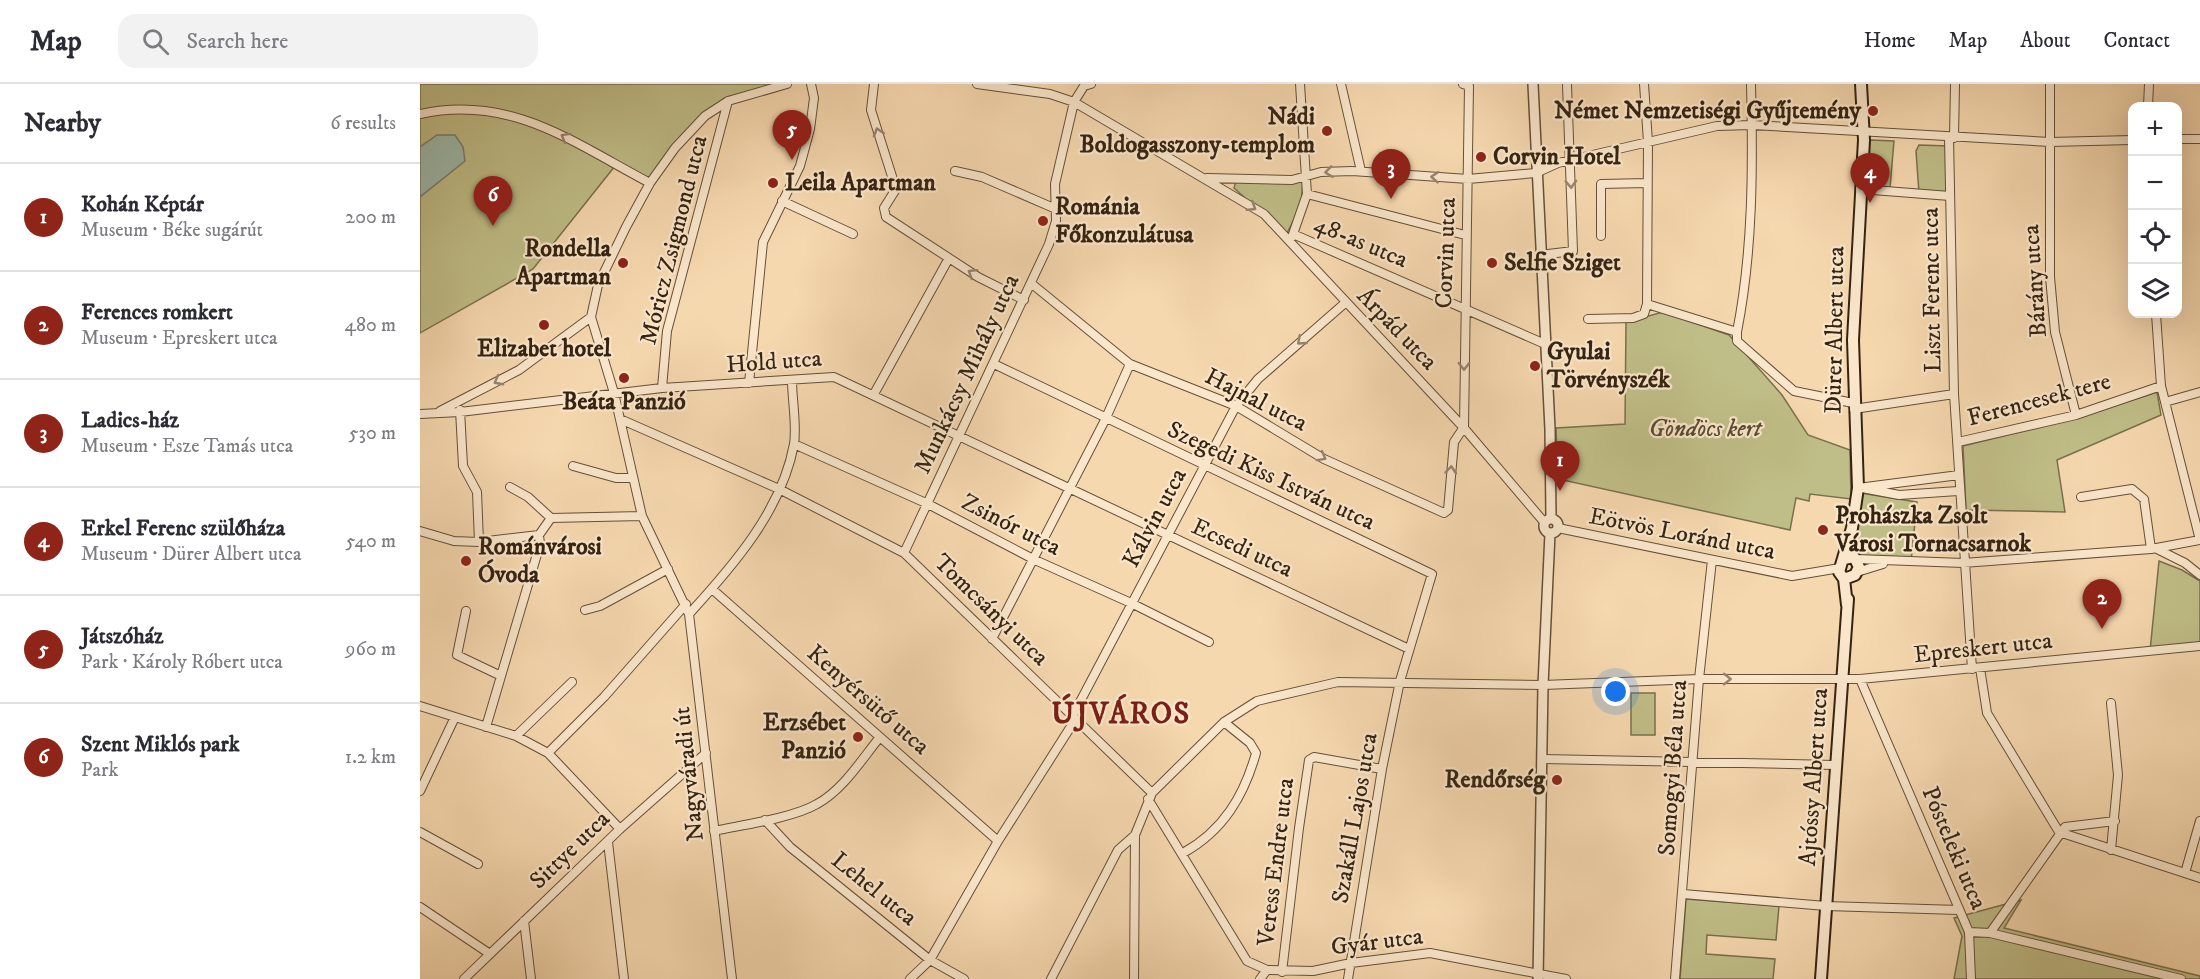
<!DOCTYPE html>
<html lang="en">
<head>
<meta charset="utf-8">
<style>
  :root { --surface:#fff; --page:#f2f2f3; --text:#2b2b33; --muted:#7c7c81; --line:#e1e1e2; --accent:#8f2418 }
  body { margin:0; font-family:"IM FELL DW Pica",serif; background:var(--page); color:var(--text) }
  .controls { position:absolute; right:18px; top:18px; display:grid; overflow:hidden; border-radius:12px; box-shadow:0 6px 24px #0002 }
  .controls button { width:54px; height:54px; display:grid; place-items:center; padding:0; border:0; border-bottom:2px solid var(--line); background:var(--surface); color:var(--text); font:30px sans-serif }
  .you { position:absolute; left:1196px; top:608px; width:21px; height:21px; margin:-15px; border:4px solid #fff; border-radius:50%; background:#1a73e8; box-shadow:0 0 0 9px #1a73e833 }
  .badge { display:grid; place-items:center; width:39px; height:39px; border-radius:50%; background:var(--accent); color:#fff; font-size:20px; font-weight:700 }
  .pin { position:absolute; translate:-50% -50px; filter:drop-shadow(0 2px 3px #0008) }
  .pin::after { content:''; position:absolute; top:32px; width:21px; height:18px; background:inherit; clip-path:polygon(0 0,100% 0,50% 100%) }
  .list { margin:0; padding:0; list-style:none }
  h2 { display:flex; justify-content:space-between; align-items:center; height:78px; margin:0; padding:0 24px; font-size:26px }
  h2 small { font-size:20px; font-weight:400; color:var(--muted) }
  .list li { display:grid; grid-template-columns:39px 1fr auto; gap:18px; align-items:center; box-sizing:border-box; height:108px; padding:0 24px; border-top:2px solid var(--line) }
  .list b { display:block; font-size:22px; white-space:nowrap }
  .list p { margin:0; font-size:20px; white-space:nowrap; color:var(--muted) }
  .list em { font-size:20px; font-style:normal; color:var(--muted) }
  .icon { flex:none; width:33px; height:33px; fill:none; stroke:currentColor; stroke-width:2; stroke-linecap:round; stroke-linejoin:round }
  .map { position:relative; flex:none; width:1780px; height:895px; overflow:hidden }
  header { display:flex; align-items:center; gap:36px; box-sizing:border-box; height:84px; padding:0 30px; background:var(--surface); border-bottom:2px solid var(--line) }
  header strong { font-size:28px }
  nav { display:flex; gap:33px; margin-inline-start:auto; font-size:21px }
  .search { width:420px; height:54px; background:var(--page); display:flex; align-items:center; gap:15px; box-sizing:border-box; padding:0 21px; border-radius:18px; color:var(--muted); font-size:22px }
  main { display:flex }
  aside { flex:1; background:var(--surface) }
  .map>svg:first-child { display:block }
</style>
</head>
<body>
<header>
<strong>Map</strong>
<div class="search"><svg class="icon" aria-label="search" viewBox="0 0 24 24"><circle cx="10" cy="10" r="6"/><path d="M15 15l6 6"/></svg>Search here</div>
<nav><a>Home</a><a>Map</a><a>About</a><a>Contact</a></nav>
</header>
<main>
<aside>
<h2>Nearby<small>6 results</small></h2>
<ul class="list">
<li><span class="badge">1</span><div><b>Kohán Képtár</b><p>Museum · Béke sugárút</p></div><em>200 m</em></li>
<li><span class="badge">2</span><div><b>Ferences romkert</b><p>Museum · Epreskert utca</p></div><em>480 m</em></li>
<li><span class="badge">3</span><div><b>Ladics-ház</b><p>Museum · Esze Tamás utca</p></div><em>530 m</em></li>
<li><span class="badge">4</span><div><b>Erkel Ferenc szülőháza</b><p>Museum · Dürer Albert utca</p></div><em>540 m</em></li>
<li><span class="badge">5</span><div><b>Játszóház</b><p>Park · Károly Róbert utca</p></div><em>960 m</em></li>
<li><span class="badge">6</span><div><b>Szent Miklós park</b><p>Park</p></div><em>1.2 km</em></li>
</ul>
</aside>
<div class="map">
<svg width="1780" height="895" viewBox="0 0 1780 895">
  <rect width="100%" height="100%" fill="#f6d8af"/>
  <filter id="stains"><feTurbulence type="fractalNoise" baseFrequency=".00333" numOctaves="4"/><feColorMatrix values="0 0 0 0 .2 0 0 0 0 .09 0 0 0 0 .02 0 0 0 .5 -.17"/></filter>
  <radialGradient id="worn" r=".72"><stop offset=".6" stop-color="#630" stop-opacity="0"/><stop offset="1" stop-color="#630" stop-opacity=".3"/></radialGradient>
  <path fill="#c0be88" stroke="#7a704d" stroke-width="1.5" d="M 0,0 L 367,0 L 325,10 L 285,32 L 230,99 L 195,82 L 113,185 L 0,249 Z
    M 1450,56 L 1474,57 L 1470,104 L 1446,101 Z
    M 1499,61 L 1529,62 L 1530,112 L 1499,109 L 1496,67 Z
    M 816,97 L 883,97 L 881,122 L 866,151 L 814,104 Z
    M 1243,228 L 1309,251 L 1362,311 L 1388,351 L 1430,366 L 1431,415 L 1390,410 L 1389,417 L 1376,414 L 1370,446 L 1138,395 L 1136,344 L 1205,340 L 1206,238 Z
    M 1737,308 L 1741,331 L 1637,376 L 1645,428 L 1546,426 L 1543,362 L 1660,333 Z
    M 1440,409 L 1497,418 L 1491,478 L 1439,480 L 1434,471 Z
    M 1739,477 L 1762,486 L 1780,497 L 1780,562 L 1730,567 Z
    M 1211,609 L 1235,609 L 1235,651 L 1211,651 Z
    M 1266,815 L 1359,822 L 1356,856 L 1287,851 L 1286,870 L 1355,875 L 1353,895 L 1260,895 Z
    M 1601,816 L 1584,844 L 1780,892 L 1780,895 L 1534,895 L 1542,852 L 1534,834 Z"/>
  <path fill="#9dbaab" stroke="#737e6e" stroke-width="1.5" d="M 17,51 L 35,51 L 43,63 L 45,77 L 0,113 L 0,63 Z"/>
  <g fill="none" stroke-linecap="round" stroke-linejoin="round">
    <defs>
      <path id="minor" d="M 454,0 L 451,26 L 476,105 L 464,124 L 466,133 L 558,193 L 604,216
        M 557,0 L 630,10 L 654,18 L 844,130 L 1044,344 L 1124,438
        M 921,0 L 941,87
        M 1224,0 L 1228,58 L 1227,220
        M 1630,0 L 1630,193 L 1635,248 L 1656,331
        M 1728,22 L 1729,0
        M 0,30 C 91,10 154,59 230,99
        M 1529,53 L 1534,310 L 1552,585
        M 1534,54 L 1535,0
        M 1758,55 L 1780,55
        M 535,87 L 562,93 L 636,125
        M 787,94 L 872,96 L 901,88 L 932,87 L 1048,95 L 1116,89 L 1138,79 L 1297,42 L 1332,41 L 1630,58 L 1712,56
        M 1440,105 L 1530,112
        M 887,110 L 1045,151
        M 362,117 L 433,150
        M 873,150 L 1125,260
        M 1181,152 L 1181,100 L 1227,99
        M 872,153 L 887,110 L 880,0
        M 1120,171 L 1153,167 L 1147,0
        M 612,200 L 710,280 L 816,322 L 904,375 L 1024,429 L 1028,426 L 1034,358 L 1044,343 L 1049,2 L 1043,0
        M 1736,230 L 1741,302 L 1780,456
        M 1168,235 L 1213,234 L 1224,230 L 1227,220 L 1317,248 L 1317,257 L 1374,307 L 1433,319
        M 1317,248 C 1333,167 1333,82 1331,0
        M 574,280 L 1012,490 L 980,597 L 962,685 L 928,895
        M 329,299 L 343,158 L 380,82 L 390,45 L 394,14 L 391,0
        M 242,304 L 247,247 L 308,17
        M 454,310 L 529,174
        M 1745,318 L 1780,308
        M 1434,325 L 1534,310
        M 40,326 L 43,382 L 57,408 L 59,458
        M 20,327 L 99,286 L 171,233
        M 0,330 L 40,328 L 242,304 L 414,293 L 989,565
        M 200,335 L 359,405 L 484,469 L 732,709
        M 1538,358 L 1656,331 L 1741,302
        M 374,360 L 508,420 L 615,476 L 711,519 L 789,558
        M 153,382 L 196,394 L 213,394
        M 90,403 L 108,413 L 131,434
        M 1438,404 L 1539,391
        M 1442,404 L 1479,411 L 1538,407
        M 1661,413 L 1712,405 L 1724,415 L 1731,465
        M 1138,444 L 1372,492 L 1420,484
        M 0,447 L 34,457 L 59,458 L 119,451 L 131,434 L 222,432
        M 1737,465 L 1765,479 L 1780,491
        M 484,469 L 629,160 L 636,137 L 635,100 L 654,18 L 664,2 L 671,0
        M 1436,475 L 1543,479 L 1731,465 L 1780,456
        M 1437,488 L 1463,480
        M 292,505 L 578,757
        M 165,526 L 180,522 L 248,485
        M 46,527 L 37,571 L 79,591
        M 269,530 C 313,482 362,426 374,360 C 377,341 372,316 372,296
        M 572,555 L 685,336 L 710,280
        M 1560,584 L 1567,629 L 1639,748
        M 1440,595 L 1549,848 L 1551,895
        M 0,622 L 96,652 L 128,669 L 200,745
        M 652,633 L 816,322 L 838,295 L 925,219
        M 66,643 L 120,460 L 119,451
        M 96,652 L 152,598
        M 128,669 L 184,613 L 266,520
        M 1122,675 L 1415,681
        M 0,707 L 35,633
        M 728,715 L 827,877 L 847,886 L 893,887 L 931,879 L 1010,869 L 1146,895
        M 345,736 L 370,763 L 510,876 L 544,895
        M 294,747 C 322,741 373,734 397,720 C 423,706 442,675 460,653
        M 0,748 L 58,780
        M 1639,748 L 1780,794
        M 188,758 L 204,895
        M 1691,766 L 1698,691 L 1691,619
        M 763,769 C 803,747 824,712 836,669 L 830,659 L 804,638
        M 1765,789 L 1780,737
        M 1263,810 L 1406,822 L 1539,826
        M 0,823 L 70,870
        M 104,837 L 111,895
        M 1549,848 L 1570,849 L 1761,895
        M 1570,849 L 1645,743 L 1695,737
        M 862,888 L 879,744 L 889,676 L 894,673 L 962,685
        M 44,895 L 200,745 L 286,669
        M 312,895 L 269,530 L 222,432 L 194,309 L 171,233 L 178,201 L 206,143 L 230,99 L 255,64 L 285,32 L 308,17 L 367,0
        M 490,895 L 510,876 L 578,757 L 655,636
        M 631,895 L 698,766 L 715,751 L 732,709 L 804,638 L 837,617 L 918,598 L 1123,601 L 1279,595 L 1440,595 L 1780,562
        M 714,895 L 715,751
        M 840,895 L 847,886
        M 1255,895 L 1279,595 L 1292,476"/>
      <path id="tertiary" d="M 1113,0 L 1130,345 L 1131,434
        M1124 442a7 7 0 1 1 14 0a7 7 0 1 1-14 0Z
        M 1118,895 L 1123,601 L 1130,449"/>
      <path id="secondary" d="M 1424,495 L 1435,491 L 1439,483 L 1434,473 L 1424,475
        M 1427,521 L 1424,495 L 1419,488 L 1432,444 L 1438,404 L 1433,256 L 1444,56 L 1441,0
        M 1401,895 L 1428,515"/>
    </defs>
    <use href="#minor" stroke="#655039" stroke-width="10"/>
    <use href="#tertiary" stroke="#655039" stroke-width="12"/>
    <use href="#secondary" stroke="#352312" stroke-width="14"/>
    <use href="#minor" stroke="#f9e6cb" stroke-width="8"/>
    <use href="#tertiary" stroke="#f9e6cb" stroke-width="9"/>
    <use href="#secondary" stroke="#f9e6cb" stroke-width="10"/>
  </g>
  <defs><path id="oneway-chevron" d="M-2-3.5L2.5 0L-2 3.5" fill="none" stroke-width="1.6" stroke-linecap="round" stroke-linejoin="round" transform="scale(1.5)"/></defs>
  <g stroke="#97846e">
    <use href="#oneway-chevron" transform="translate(458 48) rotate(-108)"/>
    <use href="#oneway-chevron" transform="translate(145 53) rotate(-151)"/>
    <use href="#oneway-chevron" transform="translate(909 88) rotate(173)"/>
    <use href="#oneway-chevron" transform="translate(1015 93) rotate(-176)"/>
    <use href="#oneway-chevron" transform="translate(1151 100) rotate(88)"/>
    <use href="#oneway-chevron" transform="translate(832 123) rotate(32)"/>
    <use href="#oneway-chevron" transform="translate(552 189) rotate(-148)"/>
    <use href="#oneway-chevron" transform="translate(881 257) rotate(139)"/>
    <use href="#oneway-chevron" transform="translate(1044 282) rotate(90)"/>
    <use href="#oneway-chevron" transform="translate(78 297) rotate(152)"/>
    <use href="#oneway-chevron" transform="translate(902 373) rotate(29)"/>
    <use href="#oneway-chevron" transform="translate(1031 386) rotate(-85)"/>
    <use href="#oneway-chevron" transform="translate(1307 595)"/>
  </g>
  <g fill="#8f2418" stroke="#f9e6cb" stroke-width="2">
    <circle cx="1453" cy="27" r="6"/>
    <circle cx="907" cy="47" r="6"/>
    <circle cx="1061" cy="73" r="6"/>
    <circle cx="353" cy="99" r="6"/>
    <circle cx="623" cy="137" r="6"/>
    <circle cx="203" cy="179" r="6"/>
    <circle cx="1072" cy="179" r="6"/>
    <circle cx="124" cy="241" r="6"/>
    <circle cx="1115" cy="282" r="6"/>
    <circle cx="204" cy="294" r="6"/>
    <circle cx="1403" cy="446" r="6"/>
    <circle cx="46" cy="477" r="6"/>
    <circle cx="438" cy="653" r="6"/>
    <circle cx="1137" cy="696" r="6"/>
  </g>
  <g text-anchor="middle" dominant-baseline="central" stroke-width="4.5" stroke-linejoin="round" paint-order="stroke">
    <g font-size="24" font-weight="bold" fill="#352312" stroke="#f9e6cb" text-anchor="start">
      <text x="1441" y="27" text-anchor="end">Német Nemzetiségi Gyűjtemény</text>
      <text x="895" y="33" text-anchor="end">Nádi<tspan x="895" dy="28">Boldogasszony-templom</tspan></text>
      <text x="1073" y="73">Corvin Hotel</text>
      <text x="365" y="99">Leila Apartman</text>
      <text x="635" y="123">Románia<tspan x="635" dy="28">Főkonzulátusa</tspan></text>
      <text x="191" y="165" text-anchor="end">Rondella<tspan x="191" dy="28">Apartman</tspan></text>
      <text x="1084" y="179">Selfie Sziget</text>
      <text x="124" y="265" text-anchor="middle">Elizabet hotel</text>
      <text x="1127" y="268">Gyulai<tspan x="1127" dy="28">Törvényszék</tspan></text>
      <text x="204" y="318" text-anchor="middle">Beáta Panzió</text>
      <text x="1415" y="432">Prohászka Zsolt<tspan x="1415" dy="28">Városi Tornacsarnok</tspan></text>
      <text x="58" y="463">Románvárosi<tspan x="58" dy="28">Óvoda</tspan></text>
      <text x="426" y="639" text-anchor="end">Erzsébet<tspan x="426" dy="28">Panzió</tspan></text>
      <text x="1125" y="696" text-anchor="end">Rendőrség</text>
    </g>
    <g font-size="24" fill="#352312" stroke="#f9e6cb">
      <text transform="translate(254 156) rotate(-76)">Móricz Zsigmond utca</text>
      <text transform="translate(941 158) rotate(23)">48-as utca</text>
      <text transform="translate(1026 169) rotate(-88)">Corvin utca</text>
      <text transform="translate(1615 197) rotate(-94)">Bárány utca</text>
      <text transform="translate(1512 206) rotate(-91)">Liszt Ferenc utca</text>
      <text transform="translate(977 245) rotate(46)">Árpád utca</text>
      <text transform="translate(1415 246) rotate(-89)">Dürer Albert utca</text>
      <text transform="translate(354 278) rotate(-4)">Hold utca</text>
      <text transform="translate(547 290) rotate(-65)">Munkácsy Mihály utca</text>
      <text transform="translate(836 316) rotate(27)">Hajnal utca</text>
      <text transform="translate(1619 316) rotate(-15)">Ferencesek tere</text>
      <text transform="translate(851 392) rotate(25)">Szegedi Kiss István utca</text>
      <text transform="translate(735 434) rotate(-62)">Kálvin utca</text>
      <text transform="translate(591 441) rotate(27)">Zsinór utca</text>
      <text transform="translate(1262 450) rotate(11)">Eötvös Loránd utca</text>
      <text transform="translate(822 464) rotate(25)">Ecsedi utca</text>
      <text transform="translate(571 526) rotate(44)">Tomcsányi utca</text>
      <text transform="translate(1563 564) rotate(-6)">Epreskert utca</text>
      <text transform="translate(448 616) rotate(41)">Kenyérsütő utca</text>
      <text transform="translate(1253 684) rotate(-86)">Somogyi Béla utca</text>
      <text transform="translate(269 690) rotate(-96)">Nagyváradi út</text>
      <text transform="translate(1394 693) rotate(-86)">Ajtóssy Albert utca</text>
      <text transform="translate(935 734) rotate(-80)">Szakáll Lajos utca</text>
      <text transform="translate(1534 764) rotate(67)">Pósteleki utca</text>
      <text transform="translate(150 766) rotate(-44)">Sittye utca</text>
      <text transform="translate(856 778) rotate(-83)">Veress Endre utca</text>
      <text transform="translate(454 805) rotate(39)">Lehel utca</text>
      <text transform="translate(957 858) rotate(-7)">Gyár utca</text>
    </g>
    <g font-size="24" font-style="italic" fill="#584a30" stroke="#f9e6cb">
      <text x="1285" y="345">Göndöcs kert</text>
    </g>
    <g font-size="30" font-weight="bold" letter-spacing="1.5" fill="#7a1f14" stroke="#f9e6cb">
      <text x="701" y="630">ÚJVÁROS</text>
    </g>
  </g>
  <rect width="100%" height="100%" filter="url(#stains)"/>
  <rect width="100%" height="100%" fill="url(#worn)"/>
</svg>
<div class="controls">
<button>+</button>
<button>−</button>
<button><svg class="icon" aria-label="locate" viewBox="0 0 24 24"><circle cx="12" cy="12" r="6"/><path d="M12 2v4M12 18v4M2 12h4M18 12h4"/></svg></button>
<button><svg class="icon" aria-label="layers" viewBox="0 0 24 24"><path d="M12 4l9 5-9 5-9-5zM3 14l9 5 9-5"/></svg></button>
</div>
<div class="you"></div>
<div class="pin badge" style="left:1140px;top:407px">1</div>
<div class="pin badge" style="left:1682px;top:545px">2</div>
<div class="pin badge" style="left:971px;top:115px">3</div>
<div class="pin badge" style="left:1450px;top:119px">4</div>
<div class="pin badge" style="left:372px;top:76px">5</div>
<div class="pin badge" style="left:73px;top:142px">6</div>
</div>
</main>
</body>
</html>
